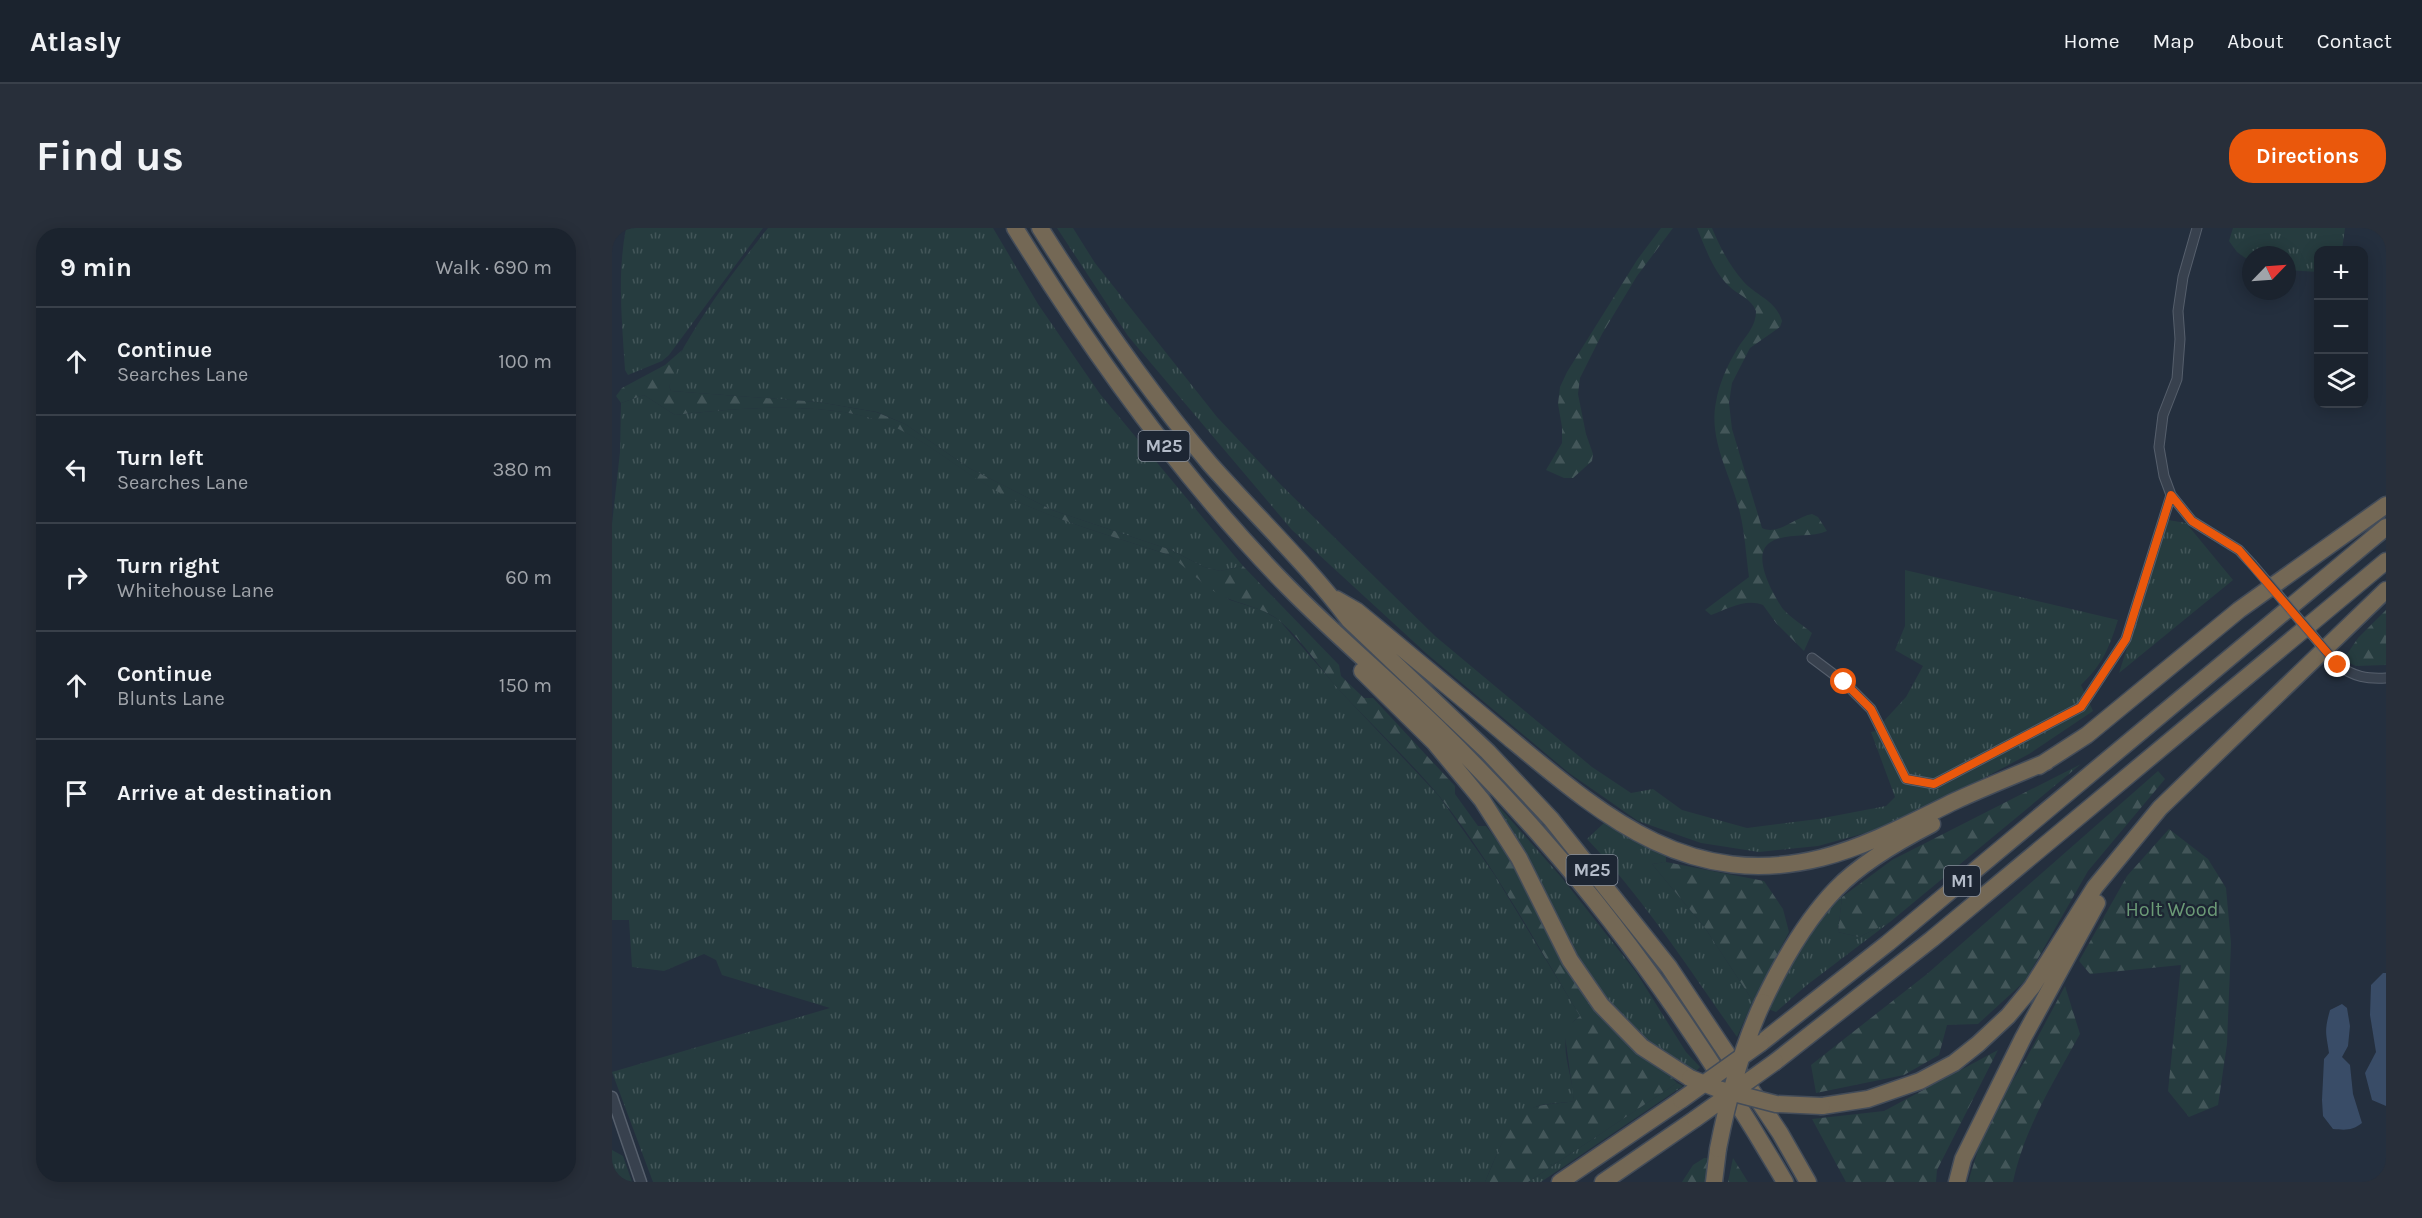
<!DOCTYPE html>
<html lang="en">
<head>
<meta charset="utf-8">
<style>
  :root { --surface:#1b232e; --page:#282f3a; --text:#f1f3f6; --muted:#a0a4aa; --line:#39404a; --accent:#ea580c }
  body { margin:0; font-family:Karla,sans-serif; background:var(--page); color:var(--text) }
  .controls { position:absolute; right:18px; top:18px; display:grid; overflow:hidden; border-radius:12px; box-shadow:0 3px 15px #0003 }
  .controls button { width:54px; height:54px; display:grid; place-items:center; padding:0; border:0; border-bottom:2px solid var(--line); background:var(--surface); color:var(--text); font:30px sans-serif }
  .compass { position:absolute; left:1630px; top:18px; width:54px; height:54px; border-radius:50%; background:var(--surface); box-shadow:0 3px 15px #0003; rotate:65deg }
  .stop { position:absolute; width:18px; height:18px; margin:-14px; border:4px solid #ea580c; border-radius:50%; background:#fff }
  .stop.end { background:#ea580c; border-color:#fff; box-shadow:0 2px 6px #0008 }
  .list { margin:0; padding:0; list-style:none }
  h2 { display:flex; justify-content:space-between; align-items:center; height:78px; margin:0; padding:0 24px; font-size:26px }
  h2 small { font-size:20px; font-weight:400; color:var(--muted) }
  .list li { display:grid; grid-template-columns:39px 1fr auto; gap:18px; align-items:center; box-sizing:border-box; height:108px; padding:0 24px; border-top:2px solid var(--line) }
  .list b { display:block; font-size:22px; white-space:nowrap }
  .list p { margin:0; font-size:20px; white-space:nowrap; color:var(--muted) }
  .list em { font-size:20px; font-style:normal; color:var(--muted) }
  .icon { flex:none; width:33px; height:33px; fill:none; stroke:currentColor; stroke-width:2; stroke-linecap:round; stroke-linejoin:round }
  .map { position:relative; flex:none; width:1774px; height:954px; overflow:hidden; border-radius:24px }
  header { display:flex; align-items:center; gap:36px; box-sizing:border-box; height:84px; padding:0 30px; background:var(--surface); border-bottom:2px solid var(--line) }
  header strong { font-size:28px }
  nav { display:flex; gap:33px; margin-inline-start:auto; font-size:21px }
  .intro { display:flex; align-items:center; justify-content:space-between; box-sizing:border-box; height:144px; padding:0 36px }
  h1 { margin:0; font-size:42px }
  .button { padding:15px 27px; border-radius:24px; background:var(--accent); color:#fff; font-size:21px; font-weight:700 }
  main { display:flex; gap:36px; padding:0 36px }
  aside { flex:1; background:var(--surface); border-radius:24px; box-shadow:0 3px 15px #0003 }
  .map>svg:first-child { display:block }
</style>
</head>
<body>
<header>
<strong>Atlasly</strong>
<nav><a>Home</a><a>Map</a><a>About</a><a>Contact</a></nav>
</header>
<div class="intro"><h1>Find us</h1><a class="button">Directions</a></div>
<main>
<aside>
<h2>9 min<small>Walk · 690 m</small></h2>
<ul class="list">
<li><svg class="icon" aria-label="ahead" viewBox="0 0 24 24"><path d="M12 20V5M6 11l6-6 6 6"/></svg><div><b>Continue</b><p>Searches Lane</p></div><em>100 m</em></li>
<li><svg class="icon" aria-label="left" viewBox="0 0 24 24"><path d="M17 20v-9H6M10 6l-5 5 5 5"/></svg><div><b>Turn left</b><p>Searches Lane</p></div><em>380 m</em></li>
<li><svg class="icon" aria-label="right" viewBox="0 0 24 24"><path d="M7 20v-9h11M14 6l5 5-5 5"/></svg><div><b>Turn right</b><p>Whitehouse Lane</p></div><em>60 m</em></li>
<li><svg class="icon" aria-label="ahead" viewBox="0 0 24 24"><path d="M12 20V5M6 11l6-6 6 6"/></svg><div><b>Continue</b><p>Blunts Lane</p></div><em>150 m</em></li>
<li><svg class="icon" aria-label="arrive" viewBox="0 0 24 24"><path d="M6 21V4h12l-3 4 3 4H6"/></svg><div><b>Arrive at destination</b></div></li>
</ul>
</aside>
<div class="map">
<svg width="1774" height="954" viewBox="0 0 1774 954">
  <defs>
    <pattern id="grass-tufts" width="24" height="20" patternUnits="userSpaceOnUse" patternTransform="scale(1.5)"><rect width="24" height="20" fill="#263c3f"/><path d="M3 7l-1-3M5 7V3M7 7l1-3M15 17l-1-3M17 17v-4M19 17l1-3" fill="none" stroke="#435659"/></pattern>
    <pattern id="forest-firs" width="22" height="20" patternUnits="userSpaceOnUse" patternTransform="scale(1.5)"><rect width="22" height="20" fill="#263c3f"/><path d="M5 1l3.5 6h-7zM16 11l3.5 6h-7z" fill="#435659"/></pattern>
  </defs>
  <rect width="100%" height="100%" fill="#242f3e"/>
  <path fill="url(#grass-tufts)" d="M 14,0 L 151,0 L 57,127 L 50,133 L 16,147 L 13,142 C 10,94 5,47 14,0 Z
    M 156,0 L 381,0 L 426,76 L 488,166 L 631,338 L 608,343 L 592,339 L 559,322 L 440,282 L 357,240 L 293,196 L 265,184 L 206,174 L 59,163 L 57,158 C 64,146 65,131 72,119 C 96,77 126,38 156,0 Z
    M 445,0 L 461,0 L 483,35 L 605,189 L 669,257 L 823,408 L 980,539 L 1019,565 L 1041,561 L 1070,582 L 1135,600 L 1206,591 L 1274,578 L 1283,569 L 1259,504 L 1274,501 L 1271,494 L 1294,469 L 1311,438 L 1283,422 L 1293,398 L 1293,342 L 1506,392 C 1497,420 1491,436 1469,457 L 1481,483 L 1417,526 L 1355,559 L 1261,603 L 1206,618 L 1147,624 L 1089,615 L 1026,593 L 957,545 L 815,426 L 680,302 L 516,108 Z
    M 1621,0 L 1733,0 L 1730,22 L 1706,22 L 1706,44 L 1675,42 L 1675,27 L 1639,27 L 1639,34 L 1625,24 L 1617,13 Z
    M 32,167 L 63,187 C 124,180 207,173 266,192 C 312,208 348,244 391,266 C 443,293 501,308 557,327 L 572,337 L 587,352 L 618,372 L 650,382 L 667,392 L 729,464 L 827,568 L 882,646 L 968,788 C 939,807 962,846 962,873 C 949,876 933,874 921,880 C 895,893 884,930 873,954 L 41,954 L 0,844 L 218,780 L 110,747 L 104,732 L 92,726 L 52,743 L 20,739 L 17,692 L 0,692 L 0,296 L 8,224 L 9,175 Z
    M 1556,292 L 1574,295 L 1621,352 L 1507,445 Z
    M 874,564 L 950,650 L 1024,744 L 1074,824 L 1088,839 L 1083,844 L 1031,811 L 1005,787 L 965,731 Z
    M 993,594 L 1030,617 L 1054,626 L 1054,634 L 1040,636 L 1093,700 L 1141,773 L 1125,809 C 1077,741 1032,671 975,611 Z
    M 1230,669 L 1226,704 L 1247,709 L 1278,694 L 1195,757 L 1164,784 L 1156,781 C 1177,738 1195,708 1225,671 Z
    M 1065,855 L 1071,858 L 929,954 L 916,954 Z
    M 0,922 L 11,928 L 20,954 L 0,954 Z"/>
  <path fill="url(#forest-firs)" d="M 1049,0 L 1061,0 L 1025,48 L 990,106 L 968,150 L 966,166 L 974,206 L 981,226 L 980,233 L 961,250 L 952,250 L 934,242 L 950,215 L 950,199 L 946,176 L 948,159 L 955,144 L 1025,32 Z
    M 1085,0 L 1100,0 C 1108,19 1117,37 1131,53 C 1144,68 1164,72 1170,93 L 1168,99 L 1138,120 L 1120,155 L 1117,175 L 1120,201 L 1150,300 C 1166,308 1183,289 1200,286 L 1206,289 L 1215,303 C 1197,311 1173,303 1156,316 C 1140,330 1162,368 1171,381 C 1179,390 1191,397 1200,405 L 1192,423 L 1164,395 L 1151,377 C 1134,370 1115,381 1099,387 L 1093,382 L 1137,349 C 1134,328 1133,306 1128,285 C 1120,249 1096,213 1104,174 C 1107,156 1115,138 1124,123 C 1132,109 1144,100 1144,83 C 1139,70 1126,67 1117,58 C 1101,43 1093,19 1085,0 Z
    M 70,122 L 64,147 L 57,158 L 59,163 L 206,174 L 264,184 L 293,196 L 357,240 L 440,282 L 559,322 L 592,339 L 608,343 L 631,338 L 727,437 L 729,448 L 752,470 L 761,470 L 843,558 L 843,566 L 866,598 L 874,598 C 918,653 938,723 980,779 C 994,797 1011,813 1029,827 C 1040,837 1055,843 1065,855 L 916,954 L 873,954 C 884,931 895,891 920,880 C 933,875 948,876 962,873 L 953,808 L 955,799 L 968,788 C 923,714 882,637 828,569 C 797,532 761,498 728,463 C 708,441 691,413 669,394 C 650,377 623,377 603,364 C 586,353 573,338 557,327 C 501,308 443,293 390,266 C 348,244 312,208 265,192 C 207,173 124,180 63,187 L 32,167 L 9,175 L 4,168 L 10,160 L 53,137 Z
    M 1774,382 L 1774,437 L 1744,438 L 1731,432 L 1746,410 Z
    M 1469,536 L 1278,694 L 1247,709 L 1226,704 L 1230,669 L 1280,632 Z
    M 1546,543 L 1553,551 L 1476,643 L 1413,753 L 1366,796 L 1335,797 L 1327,827 L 1292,847 L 1204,865 L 1199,837 L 1315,746 Z
    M 1557,601 L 1596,631 L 1614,660 L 1619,715 L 1615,816 L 1606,877 L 1577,889 L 1556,863 L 1569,737 L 1478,746 L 1467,733 L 1515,648 Z
    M 1054,634 L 1152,653 L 1171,681 L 1177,704 L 1141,773 L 1093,700 L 1040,636 Z
    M 1453,758 L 1468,806 C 1442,853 1412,901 1401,954 L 1356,954 L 1374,896 L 1414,831 Z
    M 1386,822 L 1325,942 L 1324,954 L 1234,954 L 1200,891 L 1272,883 Z
    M 1092,930 L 1095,930 L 1095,954 L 1070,954 L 1081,937 Z
    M 1121,930 L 1136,954 L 1116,954 Z"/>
  <path fill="#394c67" d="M 1771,745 L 1774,745 L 1774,878 L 1760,872 L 1753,845 L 1764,824 L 1758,787 L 1759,757 Z
    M 1730,776 L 1735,780 L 1738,798 L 1736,818 L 1730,829 L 1738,837 L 1741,866 L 1750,895 C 1740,903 1733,902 1721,901 L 1711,888 L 1710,872 L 1712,831 L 1717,825 C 1714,804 1712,804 1718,782 Z"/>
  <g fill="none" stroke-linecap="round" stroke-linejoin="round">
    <defs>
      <path id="minor" d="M 1585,0 L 1571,49 L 1566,83 L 1568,111 L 1565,151 L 1551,187 L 1547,219 L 1552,248 L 1559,267 L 1580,293 L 1627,322 L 1640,336
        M 1200,430 L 1232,454 L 1259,481 L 1294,551 L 1322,556 L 1469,479 L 1514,411 L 1559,267
        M 1726,437 C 1742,449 1755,451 1774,450"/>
      <path id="tertiary" d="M 0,869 L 29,954"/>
      <path id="motorway" d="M 403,0 C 482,128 570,251 676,359 C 723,407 776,451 824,498 C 861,534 897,572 931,611 C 1024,716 1102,833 1173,954
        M 428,0 C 480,82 535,162 598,236 C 644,288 695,336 737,392 L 876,524 L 939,591 L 1057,739 L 1168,905 L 1196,954
        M 724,371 L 745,383 C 795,424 845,466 895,508 C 990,587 1075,663 1209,630 C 1256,618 1300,594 1343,573 C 1373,559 1404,547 1434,534
        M 750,443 L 822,514 L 870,572 L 907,630 L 958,732 L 989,777 L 1030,819 L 1078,850
        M 1427,538 L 1475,507 L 1627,382 L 1774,277
        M 1151,774 C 1170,734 1193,693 1224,661 C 1248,636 1289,612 1320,596
        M 1149,815 L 1276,715 L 1774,299
        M 1163,834 L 1320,711 L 1774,333
        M 1210,878 L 1256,871 L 1308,853 L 1342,835 L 1366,816 L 1396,788 L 1420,759 L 1483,659 L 1548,580 L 1774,362
        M 948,954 L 1069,872
        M 991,954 L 1083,891
        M 1102,954 L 1106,921
        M 1345,954 L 1351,931 L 1411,810 L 1485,675"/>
    </defs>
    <use href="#minor" stroke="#565f6c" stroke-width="11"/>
    <use href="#tertiary" stroke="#565f6c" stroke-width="13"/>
    <use href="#motorway" stroke="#434c59" stroke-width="19"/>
    <use href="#minor" stroke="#38414e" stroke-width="9"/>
    <use href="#tertiary" stroke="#38414e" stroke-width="10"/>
    <use href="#motorway" stroke="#746855" stroke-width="16"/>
    <defs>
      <path id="minor-bridge" d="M 1640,336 L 1726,437"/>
      <path id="motorway-bridge" d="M 1078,850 L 1106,861 L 1164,876 L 1210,878
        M 1069,872 L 1149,815
        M 1083,891 L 1163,834
        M 1106,921 C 1116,870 1129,821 1151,774"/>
    </defs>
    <use href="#minor-bridge" stroke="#565f6c" stroke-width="11" stroke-linecap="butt"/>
    <use href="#motorway-bridge" stroke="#434c59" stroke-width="19" stroke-linecap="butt"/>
    <use href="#minor-bridge" stroke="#38414e" stroke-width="9"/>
    <use href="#motorway-bridge" stroke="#746855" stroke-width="16"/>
  </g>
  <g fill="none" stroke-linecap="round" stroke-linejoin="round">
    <path stroke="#ea580c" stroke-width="8" d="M 1232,454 L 1259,481 L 1294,551 L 1322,556 L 1469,479 L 1514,411 L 1559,267 L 1580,293 L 1627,322 L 1726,437"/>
  </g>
  <g text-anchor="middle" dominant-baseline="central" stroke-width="4.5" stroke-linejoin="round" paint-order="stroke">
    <g fill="#1d2633" stroke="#878f9c" stroke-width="1.5">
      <rect x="526.5" y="203" width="51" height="30" rx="4.5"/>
      <rect x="954.5" y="627" width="51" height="30" rx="4.5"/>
      <rect x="1332" y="638" width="36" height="30" rx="4.5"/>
    </g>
    <g font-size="18" font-weight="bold" fill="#b4bcc9">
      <text x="552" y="218">M25</text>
      <text x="980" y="642">M25</text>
      <text x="1350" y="653">M1</text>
    </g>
    <g font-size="20" fill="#6b9a76" stroke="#1d2633">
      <text x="1560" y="681">Holt Wood</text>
    </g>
  </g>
</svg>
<div class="controls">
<button>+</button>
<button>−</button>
<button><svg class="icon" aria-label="layers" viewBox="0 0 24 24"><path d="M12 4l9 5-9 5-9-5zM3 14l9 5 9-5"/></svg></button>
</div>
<svg class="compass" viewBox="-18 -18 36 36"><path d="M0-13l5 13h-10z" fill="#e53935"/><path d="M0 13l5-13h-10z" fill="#a0a4aa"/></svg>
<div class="stop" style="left:1232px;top:454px"></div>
<div class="stop end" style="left:1726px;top:437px"></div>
</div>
</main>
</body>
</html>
